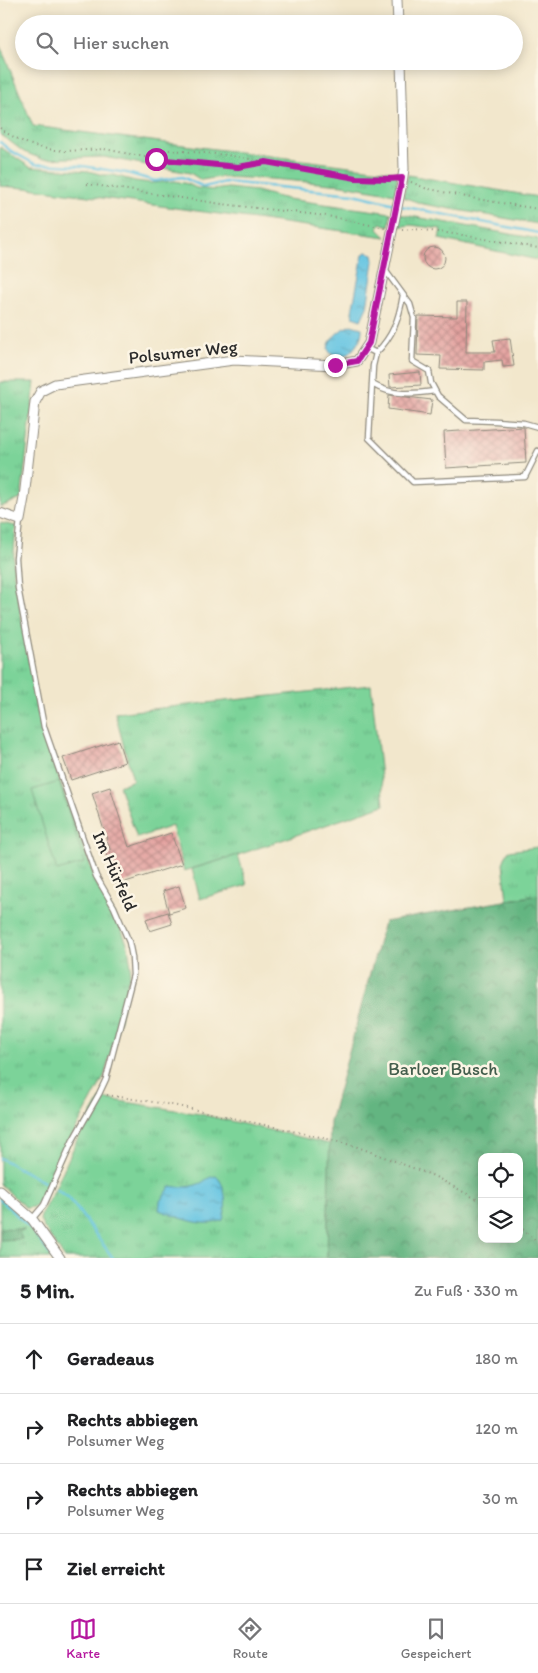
<!DOCTYPE html>
<html lang="de">
<head>
<meta charset="utf-8">
<style>
  :root { --surface:#fff; --page:#f6f6f6; --text:#202124; --muted:#757577; --line:#e0e0e0; --accent:#b5179e }
  body { margin:0; font-family:Itim,sans-serif; background:var(--page); color:var(--text) }
  .controls { position:absolute; right:15px; bottom:15px; display:grid; overflow:hidden; border-radius:10px; box-shadow:0 2px 12px #0003 }
  .controls button { width:45px; height:45px; display:grid; place-items:center; padding:0; border:0; border-bottom:1px solid var(--line); background:var(--surface); color:var(--text); font:25px sans-serif }
  .stop { position:absolute; width:15px; height:15px; margin:-11px; border:4px solid #b5179e; border-radius:50%; background:#fff }
  .stop.end { background:#b5179e; border-color:#fff; box-shadow:0 1px 5px #0008 }
  .list { margin:0; padding:0; list-style:none }
  h2 { display:flex; justify-content:space-between; align-items:center; height:65px; margin:0; padding:0 20px; font-size:21px }
  h2 small { font-size:16px; font-weight:400; color:var(--muted) }
  .list li { display:grid; grid-template-columns:32px 1fr auto; gap:15px; align-items:center; box-sizing:border-box; height:70px; padding:0 20px; border-top:1px solid var(--line) }
  .list b { display:block; font-size:19px; white-space:nowrap }
  .list p { margin:0; font-size:16px; white-space:nowrap; color:var(--muted) }
  .list em { font-size:16px; font-style:normal; color:var(--muted) }
  .icon { flex:none; width:28px; height:28px; fill:none; stroke:currentColor; stroke-width:2; stroke-linecap:round; stroke-linejoin:round }
  .map { position:relative; flex:none; width:538px; height:1258px; overflow:hidden }
  .search { position:absolute; background:var(--surface); box-shadow:0 2px 12px #0003; left:15px; right:15px; top:15px; height:55px; display:flex; align-items:center; gap:12px; box-sizing:border-box; padding:0 18px; border-radius:28px; color:var(--muted); font-size:19px }
  .sheet { height:345px; background:var(--surface) }
  nav { display:flex; justify-content:space-around; align-items:center; box-sizing:border-box; height:70px; border-top:1px solid var(--line); background:var(--surface); font-size:14px; color:var(--muted) }
  nav a { display:grid; justify-items:center; gap:2px }
  nav .on { color:var(--accent) }
  .map>svg:first-child { display:block }
</style>
</head>
<body>
<div class="map">
<svg width="538" height="1258" viewBox="0 0 538 1258">
  <defs>
    <pattern id="grass-tufts" width="24" height="20" patternUnits="userSpaceOnUse" patternTransform="scale(1.25)"><rect width="24" height="20" fill="#7bd399"/><path d="M3 7l-1-3M5 7V3M7 7l1-3M15 17l-1-3M17 17v-4M19 17l1-3" fill="none" stroke="#6ab584"/></pattern>
    <pattern id="forest-crowns" width="20" height="18" patternUnits="userSpaceOnUse" patternTransform="scale(1.25)"><rect width="20" height="18" fill="#64b581"/><path d="M2 6a3 3 0 1 1 6 0M12 15a3 3 0 1 1 6 0" fill="none" stroke="#53936a"/></pattern>
    <pattern id="water-ripples" width="26" height="14" patternUnits="userSpaceOnUse" patternTransform="scale(1.25)"><rect width="26" height="14" fill="#64c4e2"/><path d="M2 4q2-2 4 0t4 0M15 11q2-2 4 0t4 0" fill="none" stroke="#539fb7"/></pattern>
    <pattern id="building-cross-hatch" width="8" height="8" patternUnits="userSpaceOnUse" patternTransform="scale(1.25)"><rect width="8" height="8" fill="#e4a3a0"/><path d="M0 0l8 8M0 8l8-8" fill="none" stroke="#b98583"/></pattern>
  </defs>
  <rect width="100%" height="100%" fill="#fcf5e5"/>
  <filter id="ink" filterUnits="userSpaceOnUse"><feTurbulence type="fractalNoise" baseFrequency=".02" numOctaves="2"/><feDisplacementMap in="SourceGraphic" scale="10" xChannelSelector="R" yChannelSelector="G"/><feConvolveMatrix kernelMatrix="1 2 1 2 8 2 1 2 1" color-interpolation-filters="sRGB"/></filter>
  <filter id="wash" filterUnits="userSpaceOnUse"><feTurbulence type="fractalNoise" baseFrequency=".0096" numOctaves="4" result="noise"/><feDisplacementMap in="SourceGraphic" scale="20" xChannelSelector="R" yChannelSelector="G"/><feGaussianBlur stdDeviation="1.12" result="paint"/><feColorMatrix in="noise" values="0 0 0 0 0 0 0 0 0 0 0 0 0 0 0 0 0 1.4 0 .05"/><feComposite in="paint" operator="in"/></filter>
  <g filter="url(#wash)">
    <rect width="100%" height="100%" fill="#f2e7cc"/>
    <path fill="url(#grass-tufts)" stroke="#537f62" d="M 0,45 L 33,126 L 397,172 L 397,184 L 395,194 L 343,185 L 271,179 L 221,177 L 201,180 L 190,173 L 104,157 L 42,159 L 24,152 L 0,134 Z
      M 0,147 L 30,167 L 88,171 L 103,175 L 113,175 L 135,181 L 151,183 L 175,181 L 188,184 L 196,188 L 213,190 L 228,188 L 256,191 L 287,199 L 391,213 L 389,226 L 380,223 L 378,229 L 386,237 L 37,189 L 0,186 Z
      M 408,175 L 538,197 L 538,224 L 423,204 L 403,197 Z
      M 399,214 L 538,239 L 538,260 L 439,239 L 441,229 L 411,225 L 396,227 Z
      M 0,382 L 35,382 L 21,499 L 0,507 Z
      M 0,523 L 16,526 L 13,564 L 14,575 L 37,710 L 44,737 L 99,890 L 119,923 L 128,946 L 131,967 L 120,1019 L 104,1077 L 48,1181 L 39,1203 L 34,1207 L 26,1208 L 0,1184 Z
      M 371,685 L 384,805 L 238,855 L 184,871 L 172,826 L 137,838 L 119,786 L 133,780 L 115,713 Z
      M 538,847 L 538,895 L 507,900 L 503,863 L 508,851 Z
      M 101,1098 L 200,1114 L 330,1144 L 327,1258 L 65,1258 L 44,1228 L 40,1220 L 42,1212 L 54,1191 L 77,1140 Z
      M 0,1196 L 30,1225 L 57,1258 L 0,1258 Z"/>
    <path fill="url(#forest-crowns)" stroke="#487056" fill-rule="evenodd" d="M 538,895 L 538,1258 L 327,1258 L 330,1122 L 384,922 ZM 482,1157 L 519,1157 L 519,1239 L 482,1239 Z
      M 0,1228 L 25,1229 L 19,1232 L 22,1239 L 0,1240 Z"/>
    <path fill="#7bd399" stroke="#537f62" d="M 59,782 L 85,863 L 57,871 L 32,790 Z
      M 238,855 L 247,885 L 200,899 L 192,869 Z"/>
    <path fill="url(#water-ripples)" stroke="#487886" d="M 367,252 L 373,254 L 374,261 L 367,307 L 361,320 L 353,317 L 352,312 L 363,254 Z
      M 351,325 L 362,328 C 363,346 338,370 328,349 C 329,338 341,329 351,325 Z
      M 216,1176 C 227,1186 227,1206 223,1220 C 204,1229 178,1217 159,1210 L 160,1201 L 171,1186 C 181,1188 192,1187 201,1183 C 208,1179 208,1177 216,1176 Z"/>
    <g fill="none" stroke-linecap="round" stroke-linejoin="round">
      <path stroke="#64c4e2" stroke-width="2.5" d="M 0,142 L 11,151 L 35,164 L 83,166 L 127,173 L 155,181 L 182,177 L 204,187 L 225,182 L 354,194 L 395,204
        M 401,206 L 538,233
        M 0,1158 L 44,1182
        M 56,1189 L 69,1198 L 113,1258
        M 0,1199 L 31,1229 L 53,1258"/>
    </g>
    <g id="blocks">
      <path fill="url(#building-cross-hatch)" d="M423 258a11 11 0 1 1 22 0a11 11 0 1 1-22 0Z
        M 457,302 L 467,302 L 466,352 L 495,352 L 493,340 L 510,338 L 514,366 L 503,367 L 502,360 L 484,362 L 484,370 L 440,369 L 441,356 L 417,355 L 418,316 L 457,317 Z
        M 420,372 L 421,385 L 390,387 L 389,375 Z
        M 389,395 L 432,400 L 430,415 L 388,409 Z
        M 524,427 L 526,463 L 446,468 L 444,432 Z
        M 118,740 L 125,762 L 71,780 L 63,758 Z
        M 110,787 L 129,847 L 171,833 L 182,864 L 116,885 L 106,854 L 111,852 L 92,793 Z
        M 179,886 L 186,908 L 169,913 L 163,891 Z
        M 168,912 L 172,924 L 150,931 L 146,919 Z"/>
    </g>
  </g>
  <g filter="url(#ink)">
    <use href="#blocks" fill-opacity="0" stroke="#8e897c" stroke-width="1"/>
    <g fill="none" stroke-linecap="round" stroke-linejoin="round">
      <defs>
        <path id="lane" d="M 385,270 L 410,304 L 414,318 L 412,361 L 429,371 L 431,383 L 438,396 L 466,420 L 496,421 L 524,423 L 538,427
          M 366,348 L 376,353 L 373,366 L 369,438 L 413,482 L 525,477 L 538,451
          M 376,353 C 393,336 399,319 403,295
          M 372,384 C 392,396 413,394 435,391
          M 20,520 L 16,558 L 18,588 L 44,727 L 96,876 L 114,907 L 129,942 L 132,957 L 133,975 L 106,1079 L 99,1094 L 73,1140 L 44,1205 L 32,1219"/>
        <path id="street" d="M 397,0 L 398,24
          M 0,513 L 20,520 L 24,498 L 35,402 L 41,391 L 55,384 L 234,360 L 335,365 L 357,361 L 369,343 L 402,183 L 404,169 L 401,61
          M 0,1191 L 32,1219 L 60,1258"/>
      </defs>
      <use href="#lane" stroke="#8e897c" stroke-width="7"/>
      <use href="#street" stroke="#8e897c" stroke-width="11"/>
      <path stroke="#8e897c" stroke-width="2" stroke-dasharray="1 4" stroke-linecap="butt" d="M 0,128 L 8,134 L 28,144 L 47,149 L 65,151 L 104,149 L 156,159 L 238,167 L 263,163
        M 159,149 L 227,155 L 356,178 L 395,179
        M 411,182 L 425,188 L 471,198 L 538,209
        M 87,184 L 222,204 L 327,216 L 385,228
        M 402,230 L 414,229 L 462,235 L 538,248
        M 107,1095 L 173,1105 L 320,1137 L 355,1146 L 434,1176 L 482,1202
        M 519,1226 L 538,1243"/>
      <use href="#lane" stroke="#fff" stroke-width="4.5"/>
      <use href="#street" stroke="#fff" stroke-width="9"/>
    </g>
  </g>
  <g fill="none" stroke-linecap="round" stroke-linejoin="round" filter="url(#ink)">
    <path stroke="#b5179e" stroke-width="6" d="M 156,159 L 238,167 L 266,162 L 356,178 L 388,179 L 402,178 L 369,343 L 357,361 L 335,365"/>
  </g>
  <g text-anchor="middle" dominant-baseline="central" stroke-width="5" stroke-linejoin="round" paint-order="stroke">
    <g font-size="18" fill="#2b2b2b" stroke="#fcf5e5">
      <text transform="translate(183 352) rotate(-6)">Polsumer Weg</text>
      <text transform="translate(115 871) rotate(66)">Im Hürfeld</text>
    </g>
    <g font-size="18" fill="#435d4c" stroke="#fcf5e5">
      <text x="443" y="1069">Barloer Busch</text>
    </g>
  </g>
</svg>
<div class="controls">
<button><svg class="icon" aria-label="locate" viewBox="0 0 24 24"><circle cx="12" cy="12" r="6"/><path d="M12 2v4M12 18v4M2 12h4M18 12h4"/></svg></button>
<button><svg class="icon" aria-label="layers" viewBox="0 0 24 24"><path d="M12 4l9 5-9 5-9-5zM3 14l9 5 9-5"/></svg></button>
</div>
<div class="stop" style="left:156px;top:159px"></div>
<div class="stop end" style="left:335px;top:365px"></div>
<div class="search"><svg class="icon" aria-label="search" viewBox="0 0 24 24"><circle cx="10" cy="10" r="6"/><path d="M15 15l6 6"/></svg>Hier suchen</div>
</div>
<section class="sheet">
<h2>5 Min.<small>Zu Fuß · 330 m</small></h2>
<ul class="list">
<li><svg class="icon" aria-label="ahead" viewBox="0 0 24 24"><path d="M12 20V5M6 11l6-6 6 6"/></svg><div><b>Geradeaus</b></div><em>180 m</em></li>
<li><svg class="icon" aria-label="right" viewBox="0 0 24 24"><path d="M7 20v-9h11M14 6l5 5-5 5"/></svg><div><b>Rechts abbiegen</b><p>Polsumer Weg</p></div><em>120 m</em></li>
<li><svg class="icon" aria-label="right" viewBox="0 0 24 24"><path d="M7 20v-9h11M14 6l5 5-5 5"/></svg><div><b>Rechts abbiegen</b><p>Polsumer Weg</p></div><em>30 m</em></li>
<li><svg class="icon" aria-label="arrive" viewBox="0 0 24 24"><path d="M6 21V4h12l-3 4 3 4H6"/></svg><div><b>Ziel erreicht</b></div></li>
</ul>
</section>
<nav>
<a class="on"><svg class="icon" aria-label="map" viewBox="0 0 24 24"><path d="M3 6l6-2 6 2 6-2v14l-6 2-6-2-6 2zM9 4v14M15 6v14"/></svg>Karte</a>
<a><svg class="icon" aria-label="directions" viewBox="0 0 24 24"><path d="M12 3l9 9-9 9-9-9zM9 14v-3h6M13 9l2 2-2 2"/></svg>Route</a>
<a><svg class="icon" aria-label="saved" viewBox="0 0 24 24"><path d="M7 4h10v16l-5-4-5 4z"/></svg>Gespeichert</a>
</nav>
</body>
</html>
